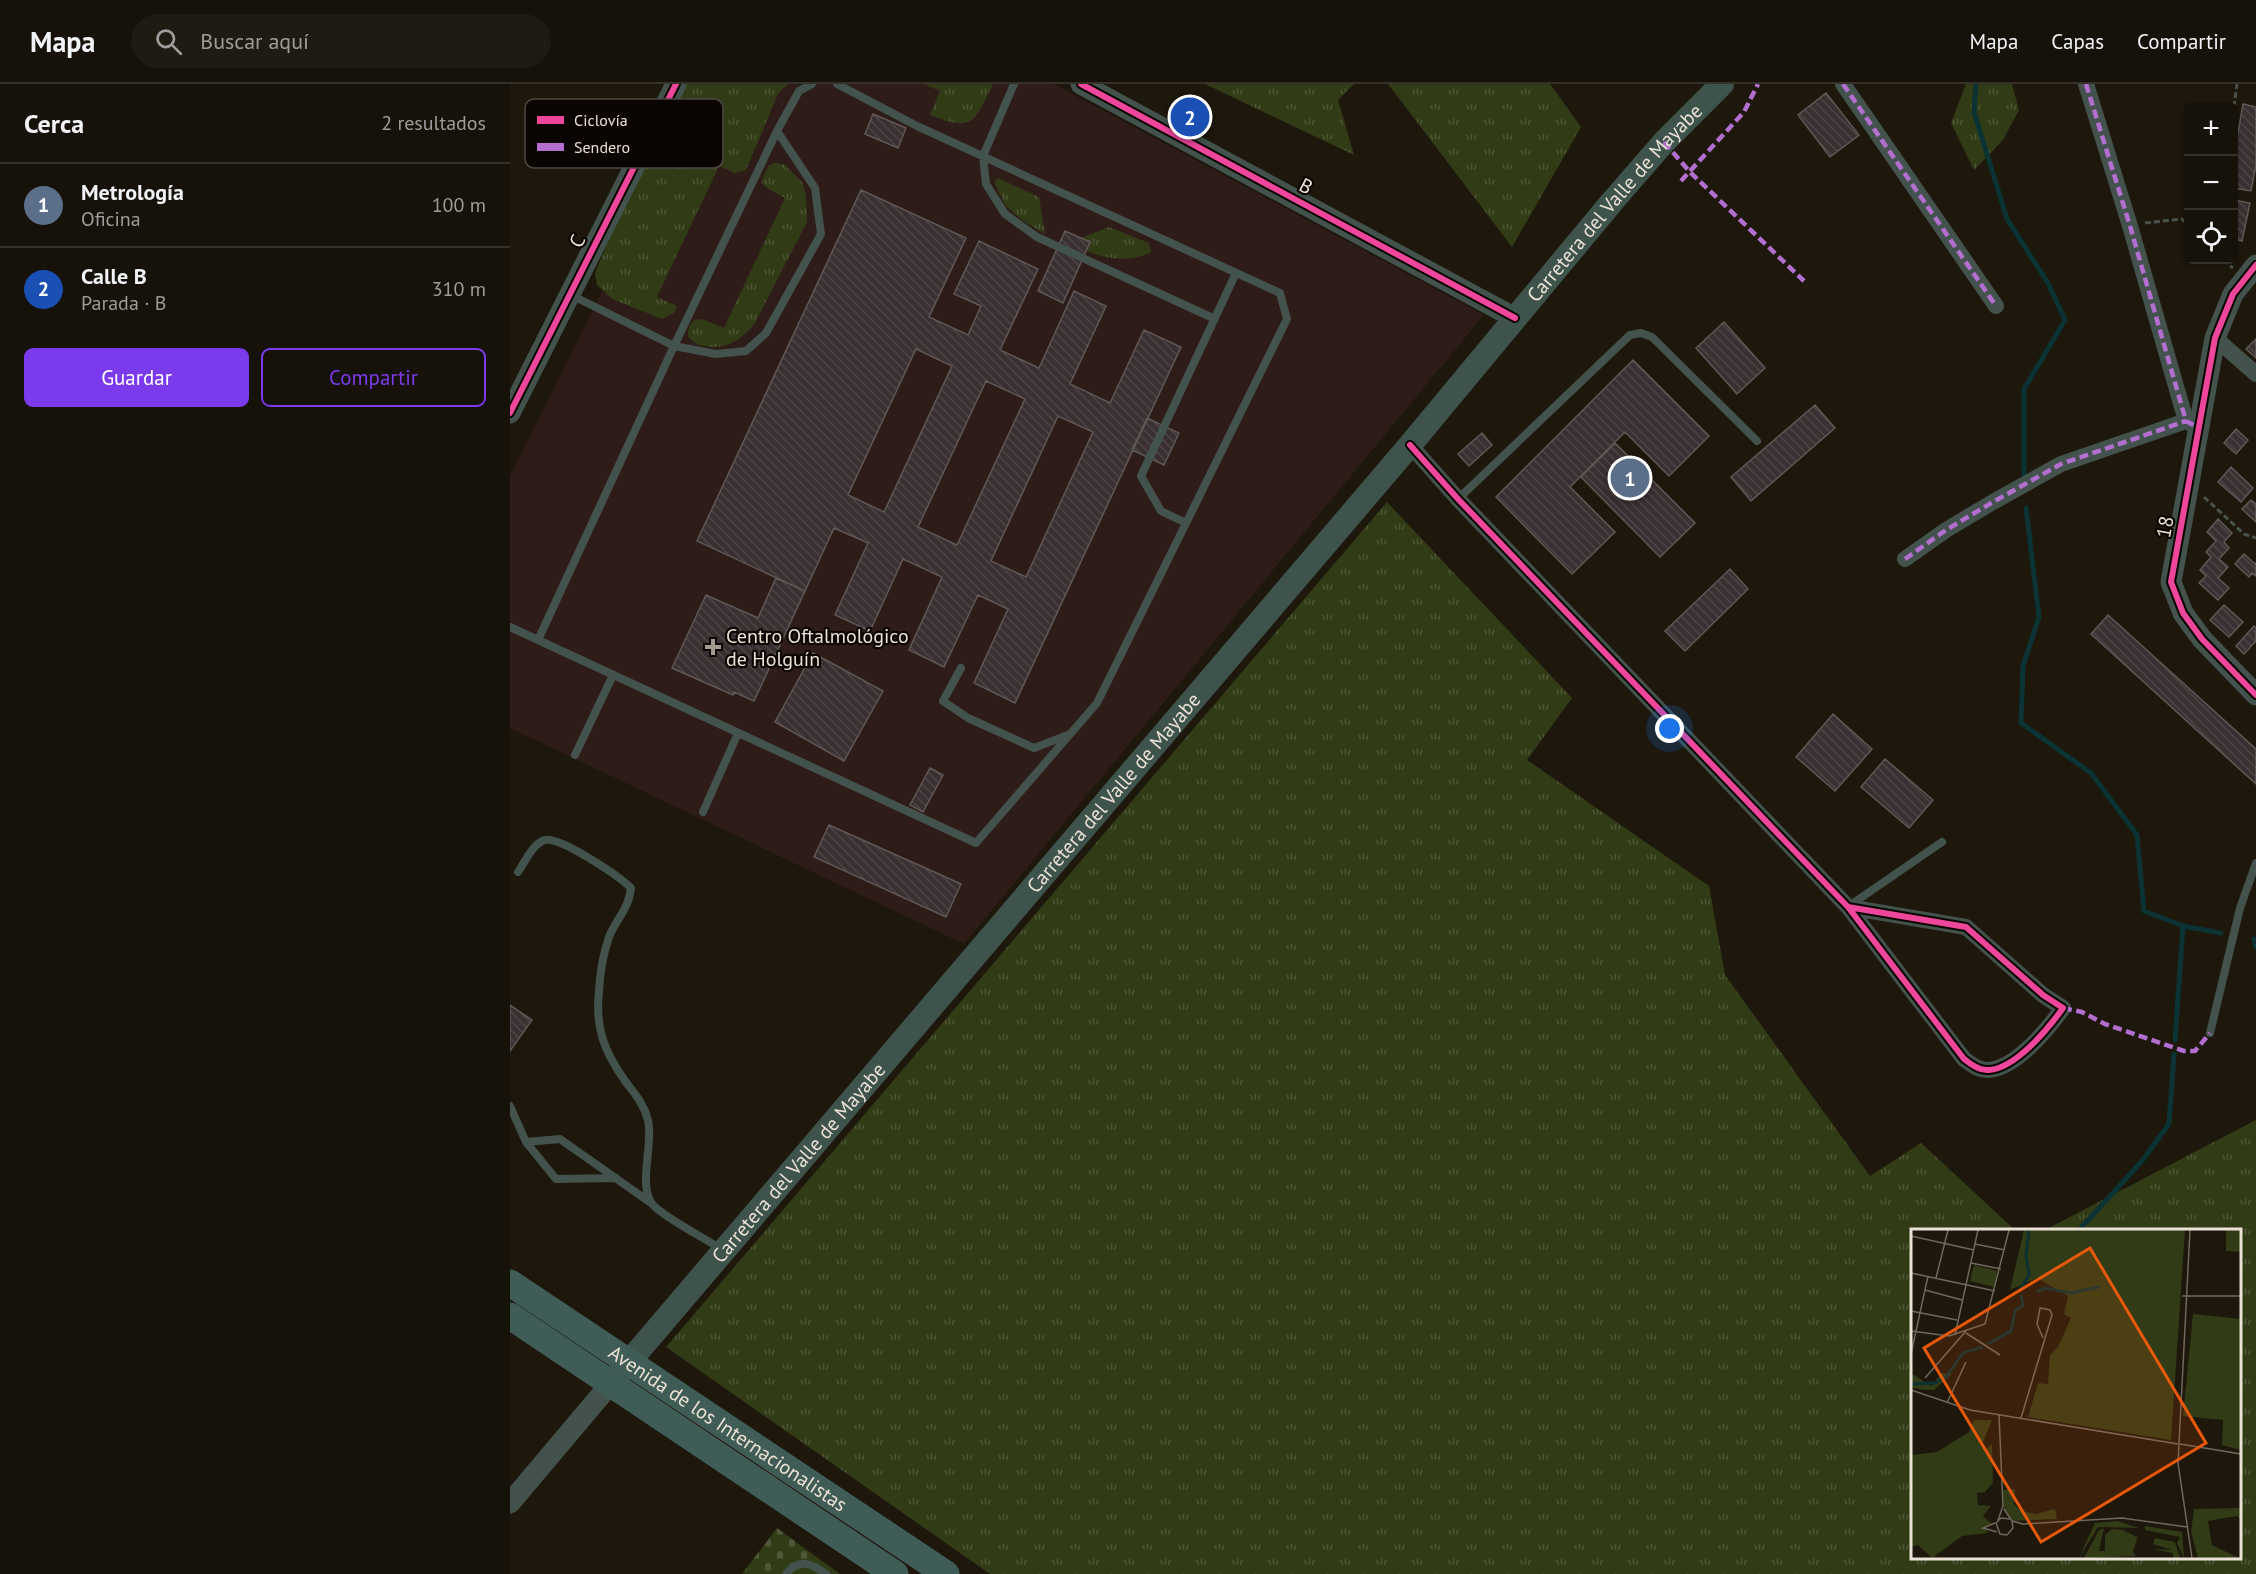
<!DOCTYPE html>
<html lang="es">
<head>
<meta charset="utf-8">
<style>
  :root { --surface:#161109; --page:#1f1a12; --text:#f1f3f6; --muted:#9e9d9c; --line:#35312a; --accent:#7c3aed }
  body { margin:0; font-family:"PT Sans",sans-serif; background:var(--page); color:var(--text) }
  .controls { position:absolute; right:18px; top:18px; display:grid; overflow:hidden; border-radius:9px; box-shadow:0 2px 4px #0004 }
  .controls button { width:54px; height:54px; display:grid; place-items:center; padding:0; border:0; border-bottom:2px solid var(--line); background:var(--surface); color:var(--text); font:30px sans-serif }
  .you { position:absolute; left:1160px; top:645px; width:21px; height:21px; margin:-15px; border:4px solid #fff; border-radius:50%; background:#1a73e8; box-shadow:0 0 0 9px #1a73e833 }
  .badge { display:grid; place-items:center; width:39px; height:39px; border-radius:50%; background:var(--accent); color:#fff; font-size:20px; font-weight:700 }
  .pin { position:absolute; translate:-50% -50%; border:3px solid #fff; box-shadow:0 2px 6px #0006 }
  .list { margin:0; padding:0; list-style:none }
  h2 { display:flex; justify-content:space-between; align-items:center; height:78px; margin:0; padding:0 24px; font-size:26px }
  h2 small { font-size:20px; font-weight:400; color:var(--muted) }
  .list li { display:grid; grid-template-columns:39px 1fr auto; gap:18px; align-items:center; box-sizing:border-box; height:84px; padding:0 24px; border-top:2px solid var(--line) }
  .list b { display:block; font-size:22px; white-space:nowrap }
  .list p { margin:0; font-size:20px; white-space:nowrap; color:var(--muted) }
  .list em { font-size:20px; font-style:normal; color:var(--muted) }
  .actions { display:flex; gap:12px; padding:18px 24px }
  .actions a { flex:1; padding:14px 0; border:2px solid var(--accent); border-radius:9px; text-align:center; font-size:21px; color:var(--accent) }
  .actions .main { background:var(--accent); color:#fff }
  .icon { flex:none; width:33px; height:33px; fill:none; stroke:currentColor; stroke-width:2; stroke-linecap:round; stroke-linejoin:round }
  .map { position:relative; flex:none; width:1746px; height:1490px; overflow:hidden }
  header { display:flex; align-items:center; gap:36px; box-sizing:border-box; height:84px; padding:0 30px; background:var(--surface); border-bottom:2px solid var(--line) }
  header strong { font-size:28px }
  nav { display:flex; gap:33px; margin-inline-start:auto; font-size:21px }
  .search { width:420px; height:54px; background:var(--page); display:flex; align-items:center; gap:15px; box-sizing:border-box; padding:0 21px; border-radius:33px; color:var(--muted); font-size:22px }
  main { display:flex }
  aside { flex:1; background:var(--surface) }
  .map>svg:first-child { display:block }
</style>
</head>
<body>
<header>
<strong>Mapa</strong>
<div class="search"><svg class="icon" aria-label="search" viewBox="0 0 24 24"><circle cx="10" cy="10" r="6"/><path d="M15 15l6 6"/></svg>Buscar aquí</div>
<nav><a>Mapa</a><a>Capas</a><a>Compartir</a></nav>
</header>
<main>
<aside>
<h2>Cerca<small>2 resultados</small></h2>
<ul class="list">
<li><span class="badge" style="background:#5c6f8a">1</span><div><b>Metrología</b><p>Oficina</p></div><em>100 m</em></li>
<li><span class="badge" style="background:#1a4fb4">2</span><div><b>Calle B</b><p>Parada · B</p></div><em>310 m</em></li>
</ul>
<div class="actions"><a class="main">Guardar</a><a>Compartir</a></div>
</aside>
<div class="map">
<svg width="1746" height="1490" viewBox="0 0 1746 1490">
  <defs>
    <pattern id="grass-tufts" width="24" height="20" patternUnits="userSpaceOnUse" patternTransform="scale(1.5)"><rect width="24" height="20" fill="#313b16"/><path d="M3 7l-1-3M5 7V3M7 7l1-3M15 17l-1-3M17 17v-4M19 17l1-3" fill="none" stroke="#4f5737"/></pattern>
    <pattern id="cemetery-stones" width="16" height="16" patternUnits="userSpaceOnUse" patternTransform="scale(1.5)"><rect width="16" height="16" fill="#313b16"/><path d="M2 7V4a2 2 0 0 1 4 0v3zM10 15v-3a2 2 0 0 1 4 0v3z" fill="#4f5737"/></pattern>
    <pattern id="building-back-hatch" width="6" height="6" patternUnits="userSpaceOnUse" patternTransform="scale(1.5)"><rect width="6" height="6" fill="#3a3032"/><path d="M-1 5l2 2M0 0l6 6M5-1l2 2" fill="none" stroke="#4d4445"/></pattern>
  </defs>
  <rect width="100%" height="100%" fill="#1d170c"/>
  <path fill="#2d1c18" d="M 195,0 L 544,0 L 974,231 L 454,860 L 0,644 L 0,392 Z"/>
  <path fill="url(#grass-tufts)" d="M 176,0 L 278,0 L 268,10 L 236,86 L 225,89 L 209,82 L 147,213 L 167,222 L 164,229 L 152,235 L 102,215 L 87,201 L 85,189 L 103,145 Z
    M 414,0 L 483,0 C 463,40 464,48 420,31 L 430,7 Z
    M 695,0 L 844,0 L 828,16 L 844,71 Z
    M 878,0 L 1040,0 L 1071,43 L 1002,163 Z
    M 1456,0 L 1502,0 L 1509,26 L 1493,56 L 1464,86 L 1441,39 Z
    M 264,79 L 274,80 L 292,98 L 296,111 L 297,138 L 245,239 C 232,256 216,266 194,262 C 187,261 182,258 178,252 C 178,244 180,240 185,235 L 195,236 L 214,244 L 275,114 L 259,105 L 251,99 L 258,82 Z
    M 488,94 L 529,113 L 535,150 L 512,136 L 495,121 L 484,98 Z
    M 599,143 L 639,159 L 641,168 C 619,179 598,175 576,167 L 580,158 L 571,154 Z
    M 877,418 L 1062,614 L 1017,676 L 1199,802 L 1215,891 L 1360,1092 L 1411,1059 L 1505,1146 L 1402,1146 L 1402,1474 L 1730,1474 L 1730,1146 L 1535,1146 L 1746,1036 L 1746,1490 L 480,1490 L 156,1263 Z"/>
  <path fill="url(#cemetery-stones)" d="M 267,1444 L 330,1490 L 232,1490 Z"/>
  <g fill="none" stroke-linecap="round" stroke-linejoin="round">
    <path stroke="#0b3333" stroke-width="5" d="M 1466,0 L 1464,28 L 1497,135 L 1538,199 L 1555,236 L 1514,305 L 1514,392
      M 1516,424 L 1529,533 L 1513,582 L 1511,639 L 1581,689 L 1627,751 L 1634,827 L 1673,842 L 1711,849
      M 1744,855 L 1746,863
      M 1665,956 L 1673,842
      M 1569,1146 L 1632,1077 L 1659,1040 L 1664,970"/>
  </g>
  <path fill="url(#building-back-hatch)" stroke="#5e5857" stroke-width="1.5" fill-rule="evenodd" d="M 1316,9 L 1349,51 L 1320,73 L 1288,31 Z
    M 1733,20 L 1746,23 L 1746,81 L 1741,107 L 1724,104 L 1724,72 Z
    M 363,30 L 396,44 L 388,64 L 355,50 Z
    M 351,106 L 456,154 L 419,233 L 458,251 L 471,222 L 444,210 L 469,157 L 528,185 L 490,266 L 529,284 L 564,207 L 596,222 L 560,300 L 600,319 L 634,246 L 671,263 L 505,619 L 464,599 L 498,525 L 468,511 L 434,583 L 399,566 L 432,493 L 393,475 L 360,547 L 325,531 L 358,459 L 324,444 L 295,507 L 187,457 ZM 406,265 L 442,282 L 374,428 L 338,411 ZM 476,297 L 515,315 L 447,461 L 408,443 ZM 548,332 L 583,348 L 516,493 L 481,477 Z
    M 1724,116 L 1740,119 L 1732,157 L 1724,155 Z
    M 555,147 L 580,158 L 553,219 L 528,207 Z
    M 1214,238 L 1255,284 L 1227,310 L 1186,264 Z
    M 1746,255 L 1746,274 L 1736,265 Z
    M 1123,276 L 1199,352 L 1159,392 L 1115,348 L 1060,403 L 1105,448 L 1062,490 L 986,413 Z
    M 1305,321 L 1325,344 L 1241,417 L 1221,393 Z
    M 637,334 L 669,349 L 654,381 L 622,366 Z
    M 1726,345 L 1738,356 L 1726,370 L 1714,359 Z
    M 972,349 L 982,361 L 959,382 L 948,370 Z
    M 1105,359 L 1185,439 L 1150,473 L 1071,393 Z
    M 1721,383 L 1743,404 L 1731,418 L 1708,398 Z
    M 1741,416 L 1746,420 L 1746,438 L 1732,425 Z
    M 1708,435 L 1722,449 L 1714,458 L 1719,464 L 1709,475 L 1718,483 L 1708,494 L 1719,504 L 1708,516 L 1689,499 L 1696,492 L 1690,486 L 1701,473 L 1696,468 L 1706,457 L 1697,448 Z
    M 1734,470 L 1745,480 L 1746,479 L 1746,492 L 1742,489 L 1739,493 L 1725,480 Z
    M 1220,485 L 1238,505 L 1175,567 L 1155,547 Z
    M 266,494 L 295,507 L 244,617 L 224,608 L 223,611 L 162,584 L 196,511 L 248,534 Z
    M 1714,521 L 1733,538 L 1719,553 L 1700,536 Z
    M 1598,531 L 1746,665 L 1746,700 L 1581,550 Z
    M 1744,542 L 1746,544 L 1746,557 L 1734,570 L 1726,562 Z
    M 303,569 L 373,607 L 334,677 L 265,638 Z
    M 1323,630 L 1362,665 L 1325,707 L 1286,673 Z
    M 1375,675 L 1423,716 L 1399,744 L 1351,703 Z
    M 420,684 L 433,691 L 413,728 L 400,721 Z
    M 319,741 L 451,800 L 436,833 L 304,773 Z
    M 0,921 L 22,936 L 0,967 Z"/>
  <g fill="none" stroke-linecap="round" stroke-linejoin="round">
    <path stroke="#49524c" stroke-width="3" stroke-dasharray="6 3" stroke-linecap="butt" d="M 1724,23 L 1727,0
      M 1635,139 L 1672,135 L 1678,141
      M 1713,176 L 1723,184
      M 1694,413 L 1734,450 L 1746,454"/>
    <path stroke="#43524c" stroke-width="8" d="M 504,0 L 473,72 L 476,100 L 495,130 L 527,153 L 705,235
      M 61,211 L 164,262 L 206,270 L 236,267 L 256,249 L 311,150 L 305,104 L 267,47
      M 948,415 L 1120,251 L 1131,249 L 1142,253 L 1247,357
      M 676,439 L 651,427 L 631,392 L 726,189
      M 0,543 L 466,759 L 587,619 L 777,235 L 770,209 L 407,42 L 327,0
      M 28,556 L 164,262 L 267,47 L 289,7 L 302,0
      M 451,584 L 433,617 L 458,634 L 524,664 L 558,651
      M 65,671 L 103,591
      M 193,728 L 228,649
      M 8,788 C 15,778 23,759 35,756 C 51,753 109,792 121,804 C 119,825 106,835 99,853 C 93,870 90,889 89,907 C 85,944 94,967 115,997 C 125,1010 134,1020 138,1036 C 144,1060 127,1102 143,1121 C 155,1134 196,1155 213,1166
      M 1339,822 L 1432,758
      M 1700,949 L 1730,824 L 1746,779
      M 0,1022 L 16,1058 L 50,1055 L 141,1119
      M 16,1058 L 46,1095 L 106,1094
      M 276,1490 C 289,1474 301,1479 316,1490"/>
    <path stroke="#43524c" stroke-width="16" d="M 1333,0 L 1486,222
      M 1576,0 L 1620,142 L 1676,337 L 1689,344
      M 1705,254 L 1746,290
      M 900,361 L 948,415 L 1338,823 L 1454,975 C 1461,980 1469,987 1479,986 C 1506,984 1538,945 1553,924 L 1533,911 L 1456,843 L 1338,823
      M 1395,475 L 1436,446 L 1483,418 L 1551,380 L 1676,337"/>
    <path stroke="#43524c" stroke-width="21" d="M 571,0 L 1005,234
      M 1746,181 L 1723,210 L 1705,254 L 1661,498 L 1673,529 L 1692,555 L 1746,611
      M 0,329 L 166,0
      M 0,1419 L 102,1298"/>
    <path stroke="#3f534d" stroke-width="24" id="s1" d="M 107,1292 L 900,361 L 1101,119 L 1154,58 L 1212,0"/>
    <g stroke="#405c56" stroke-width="27">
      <path id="s2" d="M 0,1199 L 436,1490"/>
      <path d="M 0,1232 L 385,1490"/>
    </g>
    <path stroke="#b36fd0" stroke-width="4.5" stroke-dasharray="9 4.5" stroke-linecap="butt" d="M 1333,0 L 1486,222
      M 1576,0 L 1620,142 L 1676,337 L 1689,344
      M 1154,58 L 1180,88 L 1294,197
      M 1171,97 L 1234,28 L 1248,0
      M 1395,475 L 1436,446 L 1483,418 L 1551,380 L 1676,337
      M 1553,924 L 1572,928 L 1595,940 L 1674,967 L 1685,967 L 1700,949"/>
    <defs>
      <path id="cycleway" d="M 571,0 L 1005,234
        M 1746,181 L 1723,210 L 1705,254 L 1661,498 L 1673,529 L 1692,555 L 1746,611
        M 0,329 L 166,0
        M 900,361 L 948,415 L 1338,823 L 1454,975 C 1461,980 1469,987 1479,986 C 1506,984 1538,945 1553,924 L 1533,911 L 1456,843 L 1338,823"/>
    </defs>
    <use href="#cycleway" stroke="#0a0501" stroke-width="10"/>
    <use href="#cycleway" stroke="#ed469a" stroke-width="6"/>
  </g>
  <path fill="#a39b8f" stroke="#0a0501" stroke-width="2" d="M200 554h6v6h6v6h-6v6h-6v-6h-6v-6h6z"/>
  <g text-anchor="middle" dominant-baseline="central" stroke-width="4.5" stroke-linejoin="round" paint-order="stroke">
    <g font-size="20" fill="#ebe2d5" stroke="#0a0501">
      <text transform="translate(796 102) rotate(28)">B</text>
      <text stroke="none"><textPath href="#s1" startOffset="1540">Carretera del Valle de Mayabe</textPath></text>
      <text transform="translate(67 157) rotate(-63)">C</text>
      <text transform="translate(1655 443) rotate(-79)">18</text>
      <text stroke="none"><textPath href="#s1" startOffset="766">Carretera del Valle de Mayabe</textPath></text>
      <text stroke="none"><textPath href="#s1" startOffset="280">Carretera del Valle de Mayabe</textPath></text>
      <text stroke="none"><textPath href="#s2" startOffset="262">Avenida de los Internacionalistas</textPath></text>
    </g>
    <g font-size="20" fill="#ebe2d5" stroke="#0a0501" text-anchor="start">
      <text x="216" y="552">Centro Oftalmológico<tspan x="216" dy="23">de Holguín</tspan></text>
    </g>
  </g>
  <g transform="translate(1401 1145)">
    <rect width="330" height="330" fill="#1d170c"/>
    <path d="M 113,1 L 274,1 L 260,211 L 117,188 L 127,154 L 137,155 L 139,126 L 147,118 L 160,89 L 153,85 L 157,67 L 126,49 L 99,61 ZM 0,144 L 20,157 L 31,144 L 41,145 L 23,161 L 12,161 L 0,158 ZM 63,191 L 81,191 L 70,218 L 76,220 L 81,215 L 82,254 L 74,263 L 66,264 L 67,276 L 80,277 L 72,287 L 81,295 L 73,298 L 77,304 L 51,307 L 21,329 L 7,316 L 0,318 L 0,226 L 26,223 L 58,203 ZM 104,260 L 103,275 L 110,282 L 125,285 L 144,280 L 146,290 L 101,292 L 93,279 L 92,261 ZM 206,292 L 228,299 L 187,298 L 168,329 L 184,294 ZM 234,297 L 271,303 L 273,329 L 266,314 L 269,308 L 234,301 ZM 193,299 L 188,322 L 194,322 L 194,306 L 201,300 L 213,301 L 219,313 L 214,302 L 226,308 L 228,304 L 222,323 L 225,327 L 173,329 L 188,301 ZM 244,309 L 264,313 L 269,329 L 262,329 L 262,324 L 241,320 L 261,321 L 242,315 Z" fill="#313b16"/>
    <path d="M 315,1 L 330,1 L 330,23 L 315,22 ZM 330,279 L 330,291 L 326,287 L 297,292 L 301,316 L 328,329 L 287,329 L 280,303 L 283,280 Z" fill="#313b16"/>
    <path d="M 282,85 L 330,90 L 330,221 L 311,216 L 312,191 L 272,187 Z" fill="#313b16"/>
    <path d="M 63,36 L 86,42 L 83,58 L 59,52 Z" fill="#313b16"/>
    <path fill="none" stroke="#0b3333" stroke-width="3" d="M 108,62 L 118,46 L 115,26 L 118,1M 126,63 L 134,59 L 159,64 L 188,58M 77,115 L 100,102 L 104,82 L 112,76 L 110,66M 0,155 L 24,154 L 35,148 L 52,124 L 72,118"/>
    <path fill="none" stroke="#6f685c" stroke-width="1.5" d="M 279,1 L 267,234 L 281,329M 0,7 L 63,21M 64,15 L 94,21M 60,34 L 90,40M 0,44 L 84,62M 25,49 L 37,1M 14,61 L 51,71M 271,67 L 330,67M 0,82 L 46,91M 0,102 L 38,107 L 74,95 L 98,1M 55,104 L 89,126M 44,106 L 67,1M 0,125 L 17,47M 14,149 L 55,102M 0,161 L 59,181 L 267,215M 36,174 L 55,133M 110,189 L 141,86 L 139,81 L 129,79 L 126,95 L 132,109M 269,215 L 330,225M 93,280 L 101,292 L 102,299 L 96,306 L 89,305 L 85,294 L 90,289 L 99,290M 87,291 L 92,277 L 88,186M 101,292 L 112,295 L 211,289 L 276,298M 84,294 L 72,299 L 86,303"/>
    <path fill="#e8590c" fill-opacity="0.15" stroke="#e8590c" stroke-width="3" d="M 179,19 L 295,214 L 130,313 L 13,119 Z"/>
    <rect width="330" height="330" fill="none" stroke="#ebe2d5" stroke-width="3"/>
  </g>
  <rect x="15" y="15" width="198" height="69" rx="9" fill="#0a0501" stroke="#4e4741" stroke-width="1.5"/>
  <rect x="27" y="32" width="27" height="8" fill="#ed469a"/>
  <rect x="27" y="59" width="27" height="8" fill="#b36fd0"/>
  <g font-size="16" fill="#ebe2d5">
    <text x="64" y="42">Ciclovía</text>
    <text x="64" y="69">Sendero</text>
  </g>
</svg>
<div class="controls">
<button>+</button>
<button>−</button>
<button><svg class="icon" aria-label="locate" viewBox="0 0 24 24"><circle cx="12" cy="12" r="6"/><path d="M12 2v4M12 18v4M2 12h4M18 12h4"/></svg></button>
</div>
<div class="you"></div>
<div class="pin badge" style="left:1120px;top:394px;background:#5c6f8a">1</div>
<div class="pin badge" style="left:680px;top:33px;background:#1a4fb4">2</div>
</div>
</main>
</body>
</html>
